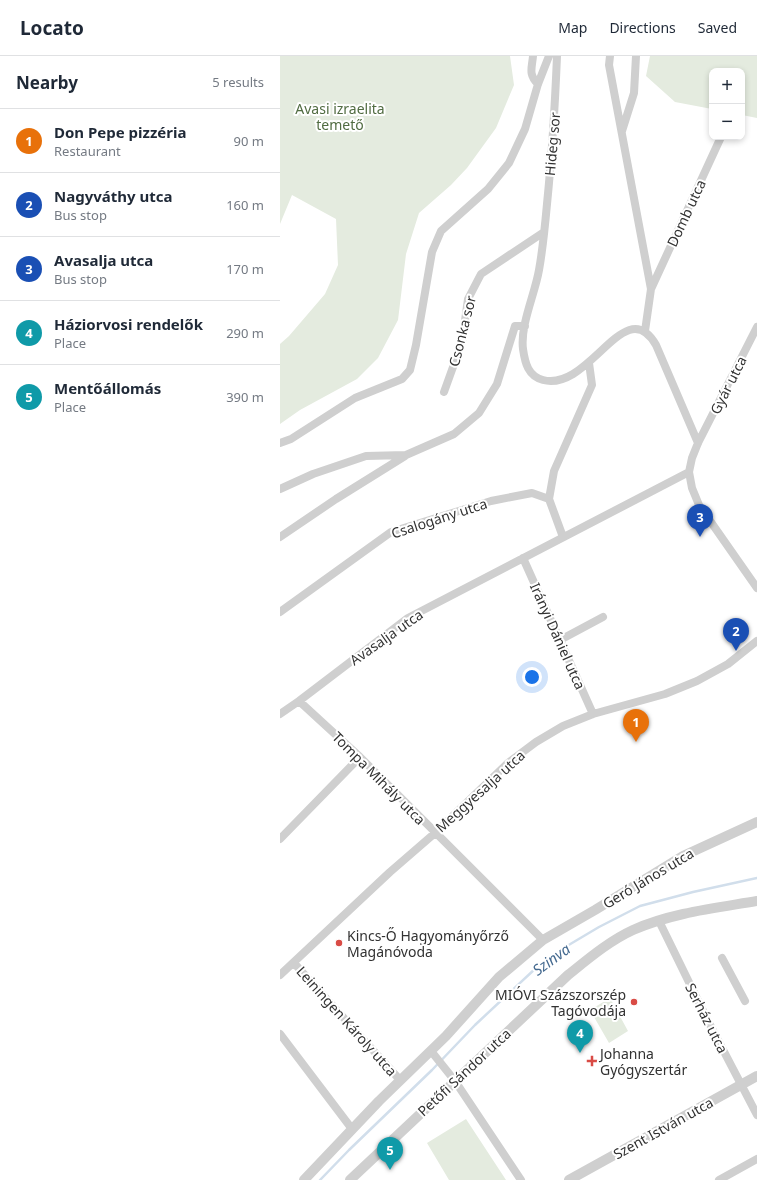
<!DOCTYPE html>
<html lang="en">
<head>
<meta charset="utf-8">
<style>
  :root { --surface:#fff; --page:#f6f6f7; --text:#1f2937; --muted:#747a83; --line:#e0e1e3; --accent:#d94b45 }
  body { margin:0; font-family:"Noto Sans",sans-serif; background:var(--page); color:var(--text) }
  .controls { position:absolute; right:12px; top:12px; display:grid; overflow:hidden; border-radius:8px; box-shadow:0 2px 6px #0003 }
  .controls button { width:36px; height:36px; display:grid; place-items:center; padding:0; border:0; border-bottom:1px solid var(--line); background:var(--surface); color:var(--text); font:20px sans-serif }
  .you { position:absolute; left:252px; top:621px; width:14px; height:14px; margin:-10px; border:3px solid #fff; border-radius:50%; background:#1a73e8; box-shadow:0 0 0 6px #1a73e833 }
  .badge { display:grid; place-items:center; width:26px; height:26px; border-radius:50%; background:var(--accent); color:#fff; font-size:13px; font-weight:700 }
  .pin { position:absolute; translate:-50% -33px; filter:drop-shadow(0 1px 2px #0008) }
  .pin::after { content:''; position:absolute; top:21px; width:14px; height:12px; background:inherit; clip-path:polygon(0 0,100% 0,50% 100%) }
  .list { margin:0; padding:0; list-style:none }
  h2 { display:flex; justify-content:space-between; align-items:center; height:52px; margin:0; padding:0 16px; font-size:17px }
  h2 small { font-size:13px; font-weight:400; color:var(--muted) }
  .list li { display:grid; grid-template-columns:26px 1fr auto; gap:12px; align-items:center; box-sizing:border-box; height:64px; padding:0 16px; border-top:1px solid var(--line) }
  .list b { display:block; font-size:15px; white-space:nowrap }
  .list p { margin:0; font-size:13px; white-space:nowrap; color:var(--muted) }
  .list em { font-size:13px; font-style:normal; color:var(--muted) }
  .map { position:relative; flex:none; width:477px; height:1124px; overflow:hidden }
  header { display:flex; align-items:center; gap:24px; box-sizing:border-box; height:56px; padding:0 20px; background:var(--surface); border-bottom:1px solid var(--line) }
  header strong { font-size:19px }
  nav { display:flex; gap:22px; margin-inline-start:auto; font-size:14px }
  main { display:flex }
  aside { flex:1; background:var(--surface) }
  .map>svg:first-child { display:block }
</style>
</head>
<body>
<header>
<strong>Locato</strong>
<nav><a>Map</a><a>Directions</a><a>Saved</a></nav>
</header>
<main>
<aside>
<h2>Nearby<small>5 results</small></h2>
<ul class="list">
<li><span class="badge" style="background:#e8710a">1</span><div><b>Don Pepe pizzéria</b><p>Restaurant</p></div><em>90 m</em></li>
<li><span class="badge" style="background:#1a4fb4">2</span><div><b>Nagyváthy utca</b><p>Bus stop</p></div><em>160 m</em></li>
<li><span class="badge" style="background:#1a4fb4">3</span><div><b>Avasalja utca</b><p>Bus stop</p></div><em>170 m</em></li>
<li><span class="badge" style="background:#0f9aa8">4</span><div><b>Háziorvosi rendelők</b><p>Place</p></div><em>290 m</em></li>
<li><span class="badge" style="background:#0f9aa8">5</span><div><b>Mentőállomás</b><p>Place</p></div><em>390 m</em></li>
</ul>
</aside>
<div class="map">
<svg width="477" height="1124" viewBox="0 0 477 1124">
  <rect width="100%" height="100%" fill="#fff"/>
  <path fill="#e4ebdf" d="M 0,0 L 230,0 L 234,29 L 216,72 L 187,112 L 171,129 L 139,157 L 126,198 L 118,264 L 98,302 L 77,323 L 20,354 L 0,368 L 0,288 L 9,280 L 45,238 L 58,209 L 56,163 L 12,139 L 0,168 Z
    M 370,0 L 477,0 L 477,62 L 462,59 L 462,15 L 432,15 L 432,53 L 395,46 L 366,20 Z
    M 330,942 L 348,975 L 329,987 L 310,954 Z
    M 186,1063 L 226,1124 L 169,1124 L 147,1087 Z"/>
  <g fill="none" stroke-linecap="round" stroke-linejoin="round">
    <path stroke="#d1deeb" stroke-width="2.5" d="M 40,1124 L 69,1094 L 152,1014 L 195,969 L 256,912 L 287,890 L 319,871 L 360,850 L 413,836 L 477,822"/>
    <path stroke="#cfcfcf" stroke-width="8" d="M 253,0 C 252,12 248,18 258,28
      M 277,0 C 275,49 272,98 267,148 C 265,170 263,192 259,214 C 255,238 240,269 243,293 C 245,307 248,320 263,324 C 310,336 345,235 376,289 L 418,387
      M 330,0 L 329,9 L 371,233 L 365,275
      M 342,75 L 354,37 L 356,0
      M 371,233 L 441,81
      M 477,271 L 418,387 L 412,402 L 409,416 L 412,432 L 419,449 L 477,532
      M 164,336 L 182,286 L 188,243 L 201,218 L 264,176
      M 0,387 L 11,383 L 75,342 L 122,323 L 130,314 L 136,289 L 152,196 L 161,175 L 208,133 L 229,107 L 245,73 L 258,28 L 269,0
      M 0,433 L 33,418 L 86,400 L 126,399 L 174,378 L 199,357 L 217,328 L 235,270 L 245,270
      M 0,481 L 56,443 L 125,400
      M 283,481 L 269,443 L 274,415 L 312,329 L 309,307
      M 243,502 L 313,658
      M 0,556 L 111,476 L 211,445 L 252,437 L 269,443
      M 280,584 L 323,561
      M 19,645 L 80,701 L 263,884
      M 0,658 L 19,645 L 128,562 L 409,416
      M 0,783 L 80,701
      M 379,865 L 428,965 L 477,1059
      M 442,902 L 465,945
      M 14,907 L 120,1024
      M 0,919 L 110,816 L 155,777 L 228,707 L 256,686 L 283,670 L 313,658 L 385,638 L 417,625 L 448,608 L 477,585
      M 0,978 L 72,1073
      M 151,995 L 175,1025 L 241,1124
      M 439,1124 L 477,1103"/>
    <path stroke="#cfcfcf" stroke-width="10" d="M 24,1124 L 99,1045 L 166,980 L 219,921 L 263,884 L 315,854 L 403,800 L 477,766
      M 70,1124 L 288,919 C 308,903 329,885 353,874 C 391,857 436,852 477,845
      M 289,1124 L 477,1020"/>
  </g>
  <g fill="#d94b45" stroke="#fff" stroke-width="1.5">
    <circle cx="59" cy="887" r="4"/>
    <circle cx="354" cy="946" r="4"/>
    <path d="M310 999h4v4h4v4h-4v4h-4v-4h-4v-4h4z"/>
  </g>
  <g text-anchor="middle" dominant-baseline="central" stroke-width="4" stroke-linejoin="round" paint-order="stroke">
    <g font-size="14" fill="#516c42" stroke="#fff">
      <text x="60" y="52">Avasi izraelita<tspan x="60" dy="16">temető</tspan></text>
    </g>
    <g font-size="14" fill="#323232" stroke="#fff">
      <text transform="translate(272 88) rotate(-85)">Hideg sor</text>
      <text transform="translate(406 157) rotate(-65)">Domb utca</text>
      <text transform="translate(182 275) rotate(-76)">Csonka sor</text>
      <text transform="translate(448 329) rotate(-63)">Gyár utca</text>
      <text transform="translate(159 462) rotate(-18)">Csalogány utca</text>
      <text transform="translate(278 580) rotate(66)">Irányi Dániel utca</text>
      <text transform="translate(106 581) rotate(-35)">Avasalja utca</text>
      <text transform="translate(99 722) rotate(45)">Tompa Mihály utca</text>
      <text transform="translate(200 735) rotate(-42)">Meggyesalja utca</text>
      <text transform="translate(368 822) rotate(-31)">Geró János utca</text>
      <text transform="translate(427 962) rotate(63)">Serház utca</text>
      <text transform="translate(67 965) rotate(48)">Leiningen Károly utca</text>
      <text transform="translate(184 1016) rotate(-43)">Petőfi Sándor utca</text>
      <text transform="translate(383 1072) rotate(-29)">Szent István utca</text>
    </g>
    <g font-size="14" fill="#323232" stroke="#fff" text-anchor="start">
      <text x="67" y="879">Kincs-Ő Hagyományőrző<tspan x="67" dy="16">Magánóvoda</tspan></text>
      <text x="346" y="938" text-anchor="end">MIÓVI Százszorszép<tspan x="346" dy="16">Tagóvodája</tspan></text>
      <text x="320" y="997">Johanna<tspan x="320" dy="16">Gyógyszertár</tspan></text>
    </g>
    <g font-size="15" font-style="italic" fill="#456a90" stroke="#fff">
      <text transform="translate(271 903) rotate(-36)">Szinva</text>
    </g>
  </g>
</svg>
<div class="controls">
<button>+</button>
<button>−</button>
</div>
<div class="you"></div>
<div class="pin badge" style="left:356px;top:686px;background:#e8710a">1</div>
<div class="pin badge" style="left:456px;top:595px;background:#1a4fb4">2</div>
<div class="pin badge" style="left:420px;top:481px;background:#1a4fb4">3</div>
<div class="pin badge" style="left:300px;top:997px;background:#0f9aa8">4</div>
<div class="pin badge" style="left:110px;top:1114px;background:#0f9aa8">5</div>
</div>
</main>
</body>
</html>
